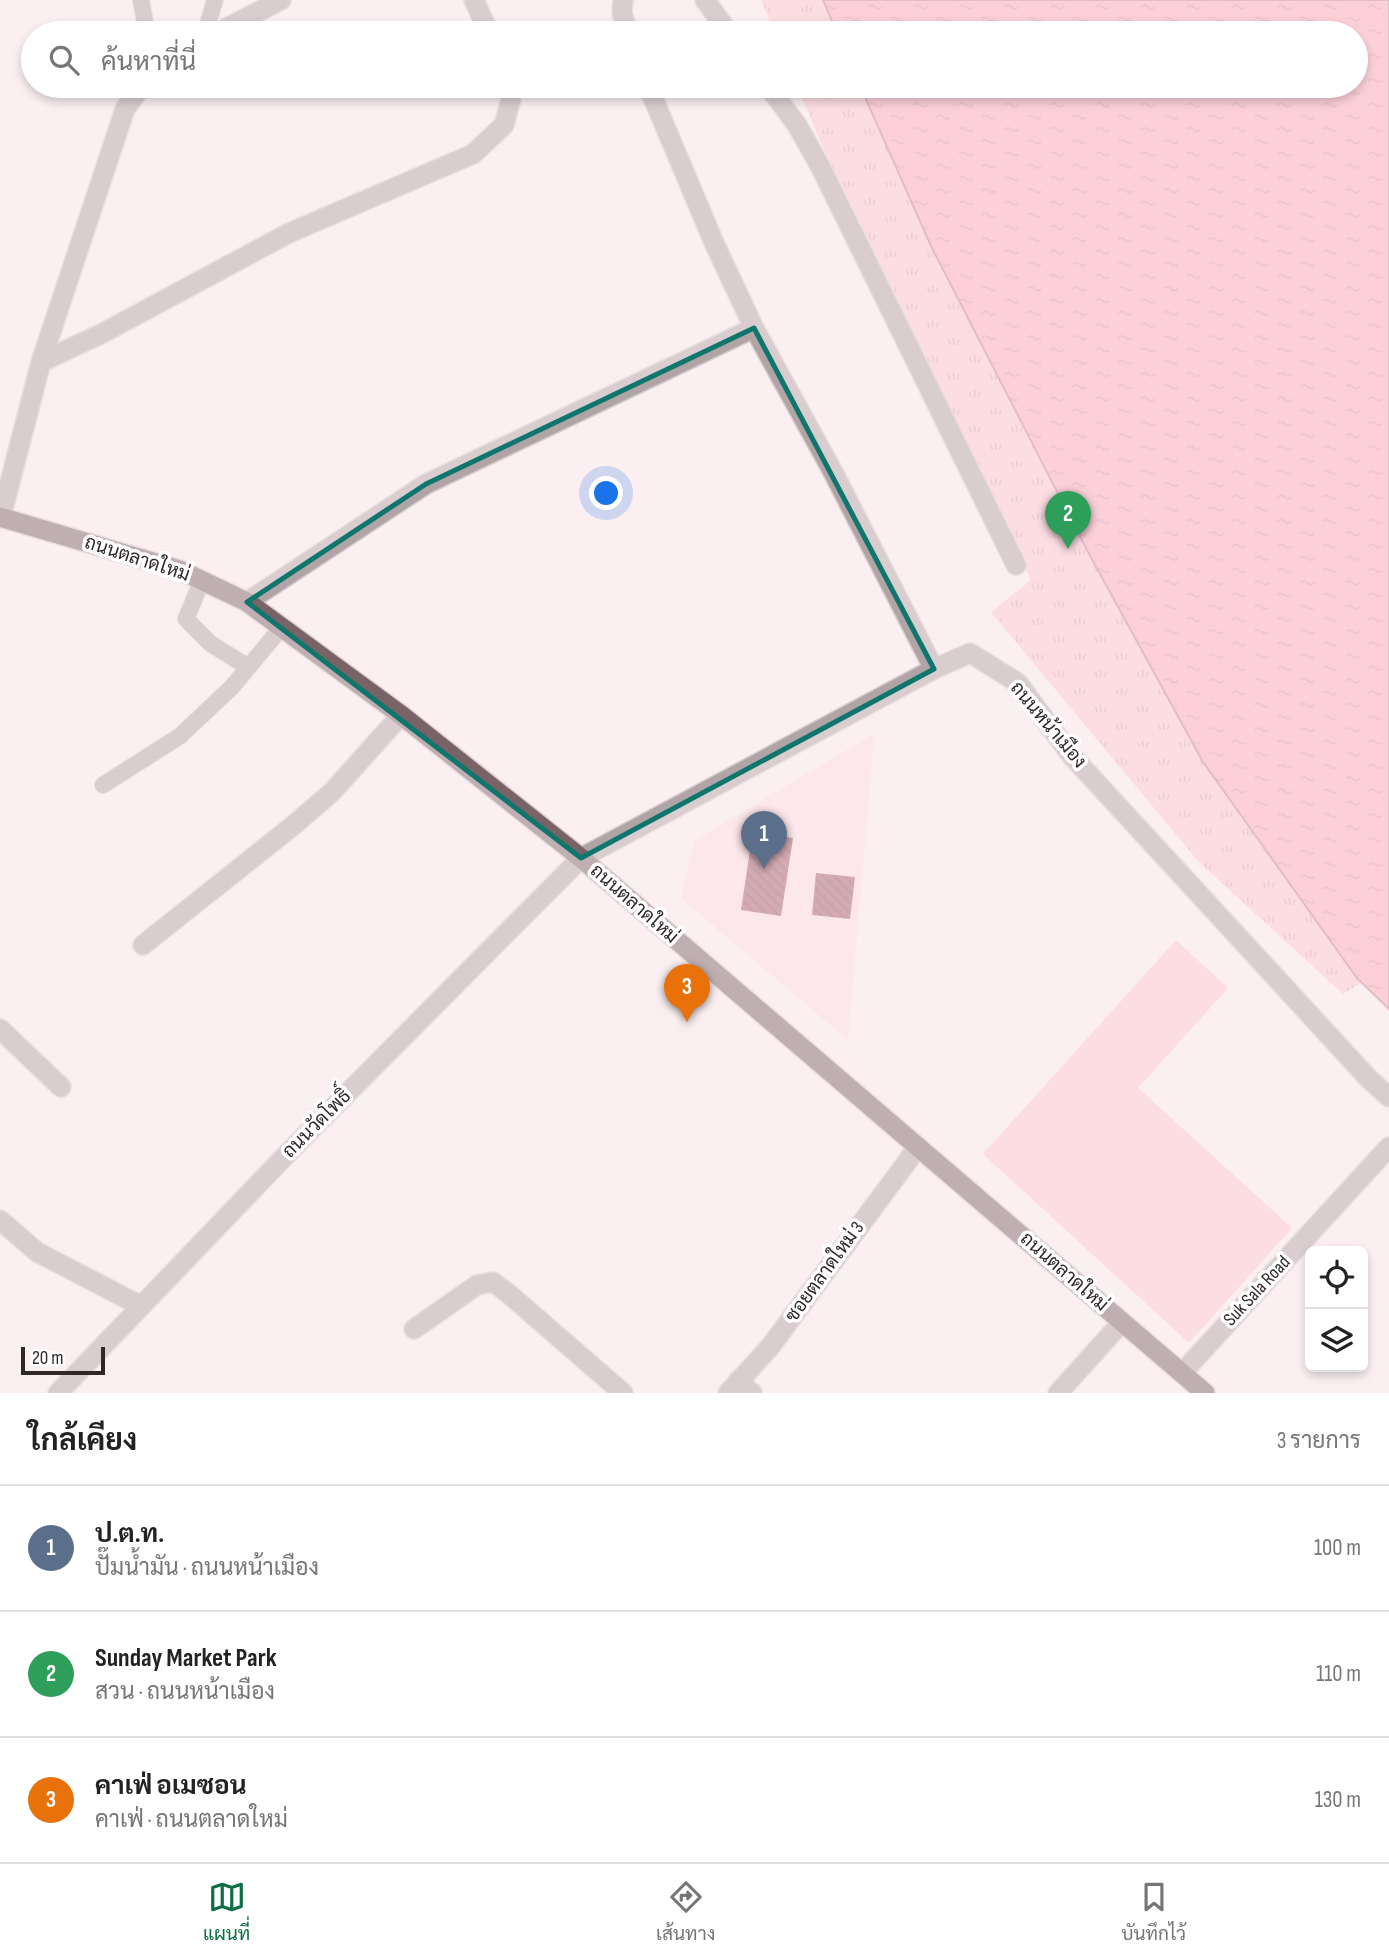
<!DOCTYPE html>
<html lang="th">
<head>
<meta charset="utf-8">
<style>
  :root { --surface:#fff; --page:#f2f2f2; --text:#222; --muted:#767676; --line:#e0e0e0; --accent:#0c6e44 }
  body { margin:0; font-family:"Sofia Sans Condensed",Sarabun,sans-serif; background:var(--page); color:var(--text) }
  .controls { position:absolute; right:21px; bottom:21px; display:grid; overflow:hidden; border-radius:10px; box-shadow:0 4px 10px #0003 }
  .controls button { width:63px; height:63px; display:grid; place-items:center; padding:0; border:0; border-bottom:2px solid var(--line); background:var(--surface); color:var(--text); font:35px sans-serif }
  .scale { position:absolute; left:21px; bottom:18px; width:84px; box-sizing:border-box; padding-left:7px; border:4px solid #312628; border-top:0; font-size:19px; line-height:24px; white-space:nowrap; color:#312628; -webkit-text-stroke:5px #fff; paint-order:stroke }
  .you { position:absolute; left:607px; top:494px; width:24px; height:24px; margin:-18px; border:5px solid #fff; border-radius:50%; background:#1a73e8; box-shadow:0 0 0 10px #1a73e833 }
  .badge { display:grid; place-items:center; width:46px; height:46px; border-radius:50%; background:var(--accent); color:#fff; font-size:23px; font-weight:700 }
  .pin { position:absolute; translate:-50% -58px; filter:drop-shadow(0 2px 4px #0008) }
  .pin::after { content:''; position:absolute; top:37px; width:24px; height:21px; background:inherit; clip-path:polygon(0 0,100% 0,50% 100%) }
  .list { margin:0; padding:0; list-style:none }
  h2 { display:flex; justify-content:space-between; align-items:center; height:91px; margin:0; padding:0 28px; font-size:30px }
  h2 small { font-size:23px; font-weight:400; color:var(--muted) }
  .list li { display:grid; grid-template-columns:46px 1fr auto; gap:21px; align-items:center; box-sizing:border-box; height:126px; padding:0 28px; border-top:2px solid var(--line) }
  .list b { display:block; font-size:26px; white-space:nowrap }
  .list p { margin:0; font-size:23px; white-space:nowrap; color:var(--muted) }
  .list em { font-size:23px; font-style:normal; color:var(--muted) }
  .icon { flex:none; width:38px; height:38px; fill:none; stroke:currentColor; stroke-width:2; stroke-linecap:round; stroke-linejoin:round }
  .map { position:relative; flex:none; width:1389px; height:1393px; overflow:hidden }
  .search { position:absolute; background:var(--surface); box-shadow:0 4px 10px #0003; left:21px; right:21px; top:21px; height:77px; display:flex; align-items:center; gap:18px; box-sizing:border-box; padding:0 24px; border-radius:38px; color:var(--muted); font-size:26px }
  .sheet { height:469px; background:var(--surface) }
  nav { display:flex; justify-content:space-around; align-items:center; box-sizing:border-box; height:98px; border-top:2px solid var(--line); background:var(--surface); font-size:19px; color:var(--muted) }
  nav a { display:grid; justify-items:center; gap:4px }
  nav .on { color:var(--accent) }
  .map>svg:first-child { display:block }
</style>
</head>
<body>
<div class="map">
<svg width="1389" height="1393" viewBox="0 0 1389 1393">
  <defs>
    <pattern id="park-tufts" width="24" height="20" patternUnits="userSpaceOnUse" patternTransform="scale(1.75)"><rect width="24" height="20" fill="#fdc7d0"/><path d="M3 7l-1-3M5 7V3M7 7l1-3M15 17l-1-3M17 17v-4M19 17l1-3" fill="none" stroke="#d9abb3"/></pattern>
    <pattern id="water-ripples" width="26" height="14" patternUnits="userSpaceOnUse" patternTransform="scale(1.75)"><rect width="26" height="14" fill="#feabba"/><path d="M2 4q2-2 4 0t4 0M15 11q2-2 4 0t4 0" fill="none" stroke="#da93a0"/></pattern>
    <pattern id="building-back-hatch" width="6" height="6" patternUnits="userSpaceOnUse" patternTransform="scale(1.75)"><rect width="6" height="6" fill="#a55969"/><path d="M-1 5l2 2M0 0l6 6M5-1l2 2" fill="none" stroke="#874956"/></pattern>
  </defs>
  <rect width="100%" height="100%" fill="#fbeff1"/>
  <path fill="#fcdde2" d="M 874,734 L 848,1040 L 681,898 L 694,841 Z"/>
  <path fill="#fdc7d0" d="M 1176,940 L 1228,988 L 1138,1088 L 1292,1228 L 1189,1343 L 983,1154 Z"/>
  <path fill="url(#park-tufts)" d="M 761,0 L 854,0 L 870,33 L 775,33 Z
    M 797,86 L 895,86 L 1381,971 L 1343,994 L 1198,861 L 991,612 L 1031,580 L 840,188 Z"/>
  <path fill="url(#water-ripples)" stroke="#c0838e" stroke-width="2" d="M 823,0 L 1389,0 L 1389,1009 L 1357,978 L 1203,762 L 1088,552 L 931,246 L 860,86 L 1356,86 L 1356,33 L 837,33 Z"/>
  <path fill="url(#building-back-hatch)" d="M 753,831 L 793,838 L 781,916 L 741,910 Z
    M 816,873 L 855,877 L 850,919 L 812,915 Z"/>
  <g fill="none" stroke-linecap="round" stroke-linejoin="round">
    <defs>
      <path id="service" d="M 141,0 L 147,33
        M 205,33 L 215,0
        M 202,580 L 186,619 L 211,644 L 248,667
        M 103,785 L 180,736 L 232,687 L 281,628"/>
      <path id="minor" d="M 474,0 L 489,33
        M 623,0 L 622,13 L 628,33
        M 705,0 L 729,33
        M 217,33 L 281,0
        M 648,86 L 715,245 L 754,328 L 832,470 L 934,669
        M 768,86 L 797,125 L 821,168 L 1016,565
        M 41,362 L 101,334 L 289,233 L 473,154 L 504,125 L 511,99 L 509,86
        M 1,517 L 41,362 L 125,109 L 142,86
        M 247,602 L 426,484 L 754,328
        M 143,945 L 295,824 L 332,792 L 401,715
        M 0,1029 L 61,1087
        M 0,1220 L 37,1252 L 141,1306
        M 414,1329 L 477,1285 L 493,1282 L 509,1294 L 623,1393
        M 1182,1373 L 1389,1147
        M 738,1381 L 752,1393
        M 728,1393 L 770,1347 L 918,1147
        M 1058,1393 L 1122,1322"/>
      <path id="tertiary" d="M 58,1393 L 287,1154 L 581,858 L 934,669 L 970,653 L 1018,683 L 1071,755 L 1369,1079 L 1389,1097"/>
      <path id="primary" d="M 0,517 L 180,570 L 247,602 L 401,715 L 581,858 L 1205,1393"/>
    </defs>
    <use href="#service" stroke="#d7cbcd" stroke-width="18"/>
    <use href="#minor" stroke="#d7cbcd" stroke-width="22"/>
    <use href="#tertiary" stroke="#d7cbcd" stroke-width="22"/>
    <use href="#primary" stroke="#d7cbcd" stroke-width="22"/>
    <use href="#service" stroke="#b1a4a6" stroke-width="16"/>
    <use href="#minor" stroke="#b1a4a6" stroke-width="19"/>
    <use href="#tertiary" stroke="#b1a4a6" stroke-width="19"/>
    <use href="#primary" stroke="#796366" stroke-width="19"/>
  </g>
  <path d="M0 0H1389V1393H0ZM 754,328 L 934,669 L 581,858 L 247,602 L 426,484 Z" fill="#fbeff1" fill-opacity=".55" fill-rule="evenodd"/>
  <path fill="none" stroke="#0f766e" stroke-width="5" stroke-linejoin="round" d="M 754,328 L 934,669 L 581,858 L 247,602 L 426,484 Z"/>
  <g text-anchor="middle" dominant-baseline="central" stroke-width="7" stroke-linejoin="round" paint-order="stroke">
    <g font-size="19" fill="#312628" stroke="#fff">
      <text transform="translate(137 559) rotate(18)">ถนนตลาดใหม่</text>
      <text transform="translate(1048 725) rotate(50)">ถนนหน้าเมือง</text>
      <text transform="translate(634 904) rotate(41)">ถนนตลาดใหม่</text>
      <text transform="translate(317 1124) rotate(-45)">ถนนวัดโพธิ์</text>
      <text transform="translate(825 1272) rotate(-54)">ซอยตลาดใหม่ 3</text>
      <text transform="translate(1064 1272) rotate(41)">ถนนตลาดใหม่</text>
      <text transform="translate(1257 1291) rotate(-47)">Suk Sala Road</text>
    </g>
  </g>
</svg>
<div class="controls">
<button><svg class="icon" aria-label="locate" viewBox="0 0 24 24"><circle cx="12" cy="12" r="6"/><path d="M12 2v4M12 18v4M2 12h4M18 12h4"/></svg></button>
<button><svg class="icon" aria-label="layers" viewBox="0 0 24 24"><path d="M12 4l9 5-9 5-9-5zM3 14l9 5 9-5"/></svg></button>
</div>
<div class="scale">20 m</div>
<div class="you"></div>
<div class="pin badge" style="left:764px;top:869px;background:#5c6f8a">1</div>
<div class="pin badge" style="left:1068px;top:549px;background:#2e9e5b">2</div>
<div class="pin badge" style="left:687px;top:1022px;background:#e8710a">3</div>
<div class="search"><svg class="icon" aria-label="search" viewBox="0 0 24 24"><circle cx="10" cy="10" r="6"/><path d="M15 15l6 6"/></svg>ค้นหาที่นี่</div>
</div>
<section class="sheet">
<h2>ใกล้เคียง<small>3 รายการ</small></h2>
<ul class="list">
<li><span class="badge" style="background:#5c6f8a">1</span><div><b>ป.ต.ท.</b><p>ปั๊มน้ำมัน · ถนนหน้าเมือง</p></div><em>100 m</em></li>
<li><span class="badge" style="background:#2e9e5b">2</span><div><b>Sunday Market Park</b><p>สวน · ถนนหน้าเมือง</p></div><em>110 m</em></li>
<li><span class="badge" style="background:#e8710a">3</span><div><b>คาเฟ่ อเมซอน</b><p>คาเฟ่ · ถนนตลาดใหม่</p></div><em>130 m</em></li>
</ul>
</section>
<nav>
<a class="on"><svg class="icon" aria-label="map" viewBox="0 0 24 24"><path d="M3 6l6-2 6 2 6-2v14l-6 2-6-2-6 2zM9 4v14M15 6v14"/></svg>แผนที่</a>
<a><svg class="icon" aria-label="directions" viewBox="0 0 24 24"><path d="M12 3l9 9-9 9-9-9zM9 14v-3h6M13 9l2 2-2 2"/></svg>เส้นทาง</a>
<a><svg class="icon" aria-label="saved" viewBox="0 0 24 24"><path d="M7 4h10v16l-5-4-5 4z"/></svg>บันทึกไว้</a>
</nav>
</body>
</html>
